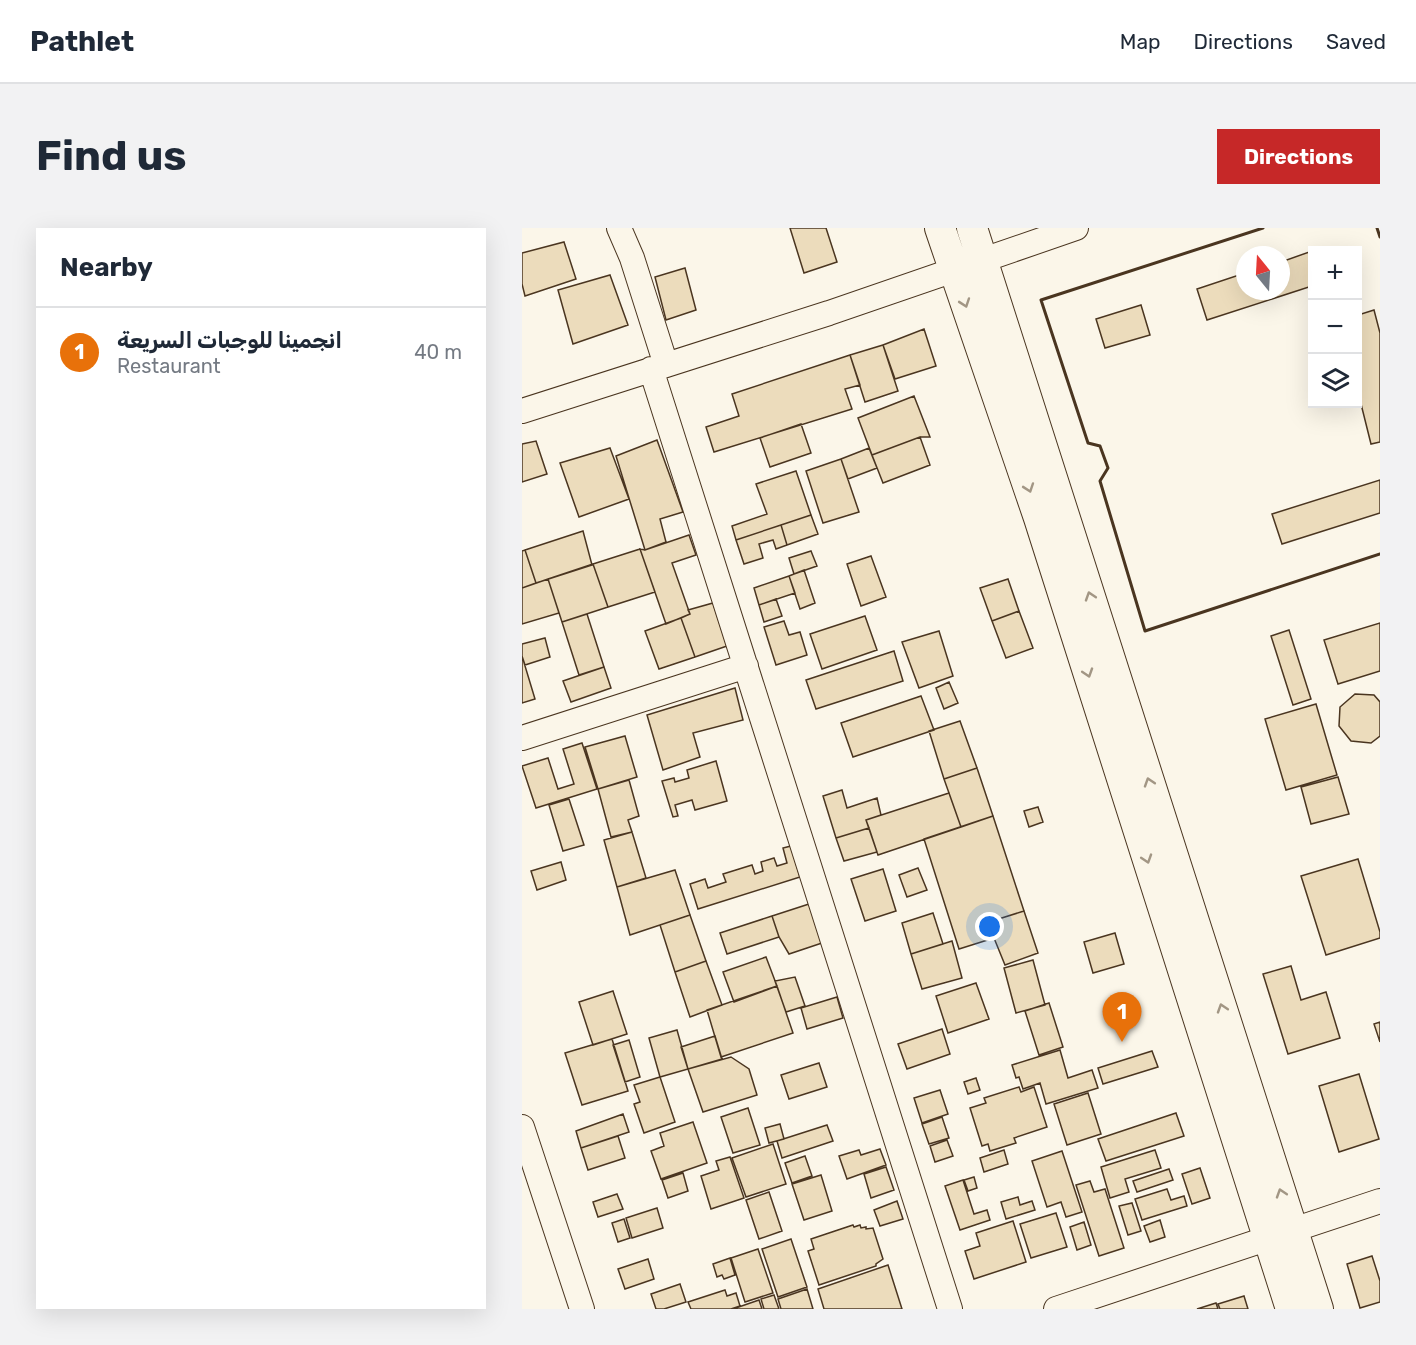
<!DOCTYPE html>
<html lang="en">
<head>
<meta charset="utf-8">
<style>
  :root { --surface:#fff; --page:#f2f2f3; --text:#1f2937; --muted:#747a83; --line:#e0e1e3; --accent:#c62828 }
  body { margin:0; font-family:Rubik,Vazirmatn,sans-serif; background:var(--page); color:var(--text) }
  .controls { position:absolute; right:18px; top:18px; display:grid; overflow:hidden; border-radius:0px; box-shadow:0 6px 24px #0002 }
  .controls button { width:54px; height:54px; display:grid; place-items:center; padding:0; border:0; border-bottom:2px solid var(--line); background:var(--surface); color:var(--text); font:30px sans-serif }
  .compass { position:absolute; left:714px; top:18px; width:54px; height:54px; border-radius:50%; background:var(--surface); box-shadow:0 6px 24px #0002; rotate:342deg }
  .you { position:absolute; left:468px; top:699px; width:21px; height:21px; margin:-15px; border:4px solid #fff; border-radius:50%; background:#1a73e8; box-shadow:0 0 0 9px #1a73e833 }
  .badge { display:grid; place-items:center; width:39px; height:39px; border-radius:50%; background:var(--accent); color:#fff; font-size:20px; font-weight:700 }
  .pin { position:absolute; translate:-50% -50px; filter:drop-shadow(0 2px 3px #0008) }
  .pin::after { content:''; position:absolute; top:32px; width:21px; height:18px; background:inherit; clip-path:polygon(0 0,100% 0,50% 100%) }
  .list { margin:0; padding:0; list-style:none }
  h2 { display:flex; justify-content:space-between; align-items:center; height:78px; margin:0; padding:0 24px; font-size:26px }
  h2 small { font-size:20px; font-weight:400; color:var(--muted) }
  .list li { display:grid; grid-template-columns:39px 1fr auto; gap:18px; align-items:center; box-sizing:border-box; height:90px; padding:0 24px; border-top:2px solid var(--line) }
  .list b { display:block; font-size:22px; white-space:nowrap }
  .list p { margin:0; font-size:20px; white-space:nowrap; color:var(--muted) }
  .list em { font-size:20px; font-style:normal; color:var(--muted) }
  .icon { flex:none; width:33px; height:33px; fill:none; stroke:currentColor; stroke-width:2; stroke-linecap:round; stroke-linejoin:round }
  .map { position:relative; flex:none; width:858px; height:1081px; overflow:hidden; border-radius:0px }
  header { display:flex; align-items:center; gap:36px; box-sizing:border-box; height:84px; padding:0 30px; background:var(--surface); border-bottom:2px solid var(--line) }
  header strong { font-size:28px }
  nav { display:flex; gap:33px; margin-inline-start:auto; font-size:21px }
  .intro { display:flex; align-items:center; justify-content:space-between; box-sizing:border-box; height:144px; padding:0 36px }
  h1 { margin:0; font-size:42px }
  .button { padding:15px 27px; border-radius:0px; background:var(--accent); color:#fff; font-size:21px; font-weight:700 }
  main { display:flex; gap:36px; padding:0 36px }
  aside { flex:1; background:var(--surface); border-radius:0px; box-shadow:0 6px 24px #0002 }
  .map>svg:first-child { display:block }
</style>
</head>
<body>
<header>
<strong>Pathlet</strong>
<nav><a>Map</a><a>Directions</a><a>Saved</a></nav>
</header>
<div class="intro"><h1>Find us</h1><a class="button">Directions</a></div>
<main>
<aside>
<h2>Nearby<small></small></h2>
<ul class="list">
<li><span class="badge" style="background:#e8710a">1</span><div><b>انجمينا للوجبات السريعة</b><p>Restaurant</p></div><em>40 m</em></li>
</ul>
</aside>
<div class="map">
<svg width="858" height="1081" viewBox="0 0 858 1081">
  <rect width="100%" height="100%" fill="#fbf6e9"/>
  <path fill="#ecdcbc" stroke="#4a3520" stroke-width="1.5" d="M 268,0 L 304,0 L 315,34 L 282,45 Z
    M 42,14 L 54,51 L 3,68 L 0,56 L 0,25 Z
    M 790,23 L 790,58 L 685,92 L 675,61 L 723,45 L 723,63 L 759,63 L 759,34 Z
    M 163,40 L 174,82 L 144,92 L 133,49 Z
    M 88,47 L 106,97 L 51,116 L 36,62 Z
    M 619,77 L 628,107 L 583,120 L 574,91 Z
    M 852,82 L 858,105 L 858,214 L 849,216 L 836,164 L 836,87 Z
    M 402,101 L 414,138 L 373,151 L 361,117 Z
    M 361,117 L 376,163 L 343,174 L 328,127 Z
    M 328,127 L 338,157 L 323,161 L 330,181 L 192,224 L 184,199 L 217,188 L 210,166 Z
    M 392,168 L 408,209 L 398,209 L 350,227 L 336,190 Z
    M 279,196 L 289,225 L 248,239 L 238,210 Z
    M 398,209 L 408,237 L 361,255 L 350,227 Z
    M 135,212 L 161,284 L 138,291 L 144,314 L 123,322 L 94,228 Z
    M 14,213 L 25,246 L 0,254 L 0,216 Z
    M 88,220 L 107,271 L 57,289 L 38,235 Z
    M 347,220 L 355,240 L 326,251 L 319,231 Z
    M 319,231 L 337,284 L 301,295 L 284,243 Z
    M 274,243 L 289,287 L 214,312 L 210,298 L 245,286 L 234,256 Z
    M 858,252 L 858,285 L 760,316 L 750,286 Z
    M 289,287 L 296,306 L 265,317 L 259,297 Z
    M 259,297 L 265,317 L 254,321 L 251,312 L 237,316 L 241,330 L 222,336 L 214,312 Z
    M 61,303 L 70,337 L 14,355 L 3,322 Z
    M 167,307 L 174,327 L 150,335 L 168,386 L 144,396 L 118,321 L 123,322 Z
    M 118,321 L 133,364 L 86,379 L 71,336 Z
    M 3,322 L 14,355 L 0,360 L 0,323 Z
    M 289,323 L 295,338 L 272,346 L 267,330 Z
    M 349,328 L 364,369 L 339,378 L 325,336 Z
    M 71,336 L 86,379 L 40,394 L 26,351 Z
    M 282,342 L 293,375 L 278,381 L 267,348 Z
    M 267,348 L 273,365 L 237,377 L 232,360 Z
    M 26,351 L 37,385 L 0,396 L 0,360 Z
    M 486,351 L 497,383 L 470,393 L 458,360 Z
    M 254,371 L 260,388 L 242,394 L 237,377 Z
    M 191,375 L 205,418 L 173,429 L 159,390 L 168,386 L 166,382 Z
    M 497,383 L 511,420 L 484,430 L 470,393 Z
    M 65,386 L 82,439 L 57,447 L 40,394 Z
    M 343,388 L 355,422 L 300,441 L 288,406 Z
    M 159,390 L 173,429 L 137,441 L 123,403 Z
    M 262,393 L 267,407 L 278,404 L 285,427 L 254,437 L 242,399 Z
    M 858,395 L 858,443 L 816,456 L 802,412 Z
    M 767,402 L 789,471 L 771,477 L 749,408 Z
    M 417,403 L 431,448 L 397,460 L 380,414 Z
    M 23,410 L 28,429 L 3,437 L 0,428 L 0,416 Z
    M 372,423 L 381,453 L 294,481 L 284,452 Z
    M 0,428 L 13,471 L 0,475 Z
    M 82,439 L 89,460 L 49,474 L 41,453 Z
    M 427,454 L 436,475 L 422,481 L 414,460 Z
    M 213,460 L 221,492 L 171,505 L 178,529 L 141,542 L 125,487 Z
    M 833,466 L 852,467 L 858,474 L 858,508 L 849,515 L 829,513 L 817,498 L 818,479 Z
    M 399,468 L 412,502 L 331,529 L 319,495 Z
    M 794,476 L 815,547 L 764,562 L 743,491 Z
    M 438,493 L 455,540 L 422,551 L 407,503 Z
    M 103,508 L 115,549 L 76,561 L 63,519 Z
    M 60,515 L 75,561 L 14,580 L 0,538 L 26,530 L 36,561 L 52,556 L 41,521 Z
    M 194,533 L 205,573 L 173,582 L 170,572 L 153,577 L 156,588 L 151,589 L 140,553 L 152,550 L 153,554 L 167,550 L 165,542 Z
    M 455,540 L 471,588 L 439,599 L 422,551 Z
    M 816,549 L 827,586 L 789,596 L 779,559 Z
    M 107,552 L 117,588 L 106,592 L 110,604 L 89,609 L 76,561 Z
    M 320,562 L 325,580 L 355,570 L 359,587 L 344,592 L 347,600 L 314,610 L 301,568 Z
    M 427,565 L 439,599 L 356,627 L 344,592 Z
    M 47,571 L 62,617 L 41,623 L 27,577 Z
    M 516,579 L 521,594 L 507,599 L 502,583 Z
    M 471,588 L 502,683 L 467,694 L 472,710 L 437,721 L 402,611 Z
    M 347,600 L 355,624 L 322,633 L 314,610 Z
    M 110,604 L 124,650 L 95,659 L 82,612 Z
    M 269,618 L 278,649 L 176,681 L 168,656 L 183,651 L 186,660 L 204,654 L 201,646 L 230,637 L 233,646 L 241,643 L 239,634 L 252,630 L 255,638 L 265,635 L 261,620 Z
    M 836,631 L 858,704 L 858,710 L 804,727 L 779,648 Z
    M 39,634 L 44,652 L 15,662 L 9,643 Z
    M 396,640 L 405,662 L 385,669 L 377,647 Z
    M 361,641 L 374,683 L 343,693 L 329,651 Z
    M 153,642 L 168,687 L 108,707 L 95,659 Z
    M 287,676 L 300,715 L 267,726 L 257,709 L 250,688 Z
    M 502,683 L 516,725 L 483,737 L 472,710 L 467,694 Z
    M 411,685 L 421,716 L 389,726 L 380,695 Z
    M 168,687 L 184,733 L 153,744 L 138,697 Z
    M 250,688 L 257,709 L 205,726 L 198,705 Z
    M 593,705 L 602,736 L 571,745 L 562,714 Z
    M 430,713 L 440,750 L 400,761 L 389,726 Z
    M 244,729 L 255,758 L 212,774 L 201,744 Z
    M 511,732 L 523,777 L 494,785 L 482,740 Z
    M 184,733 L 200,777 L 168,789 L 153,744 Z
    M 769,738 L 779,772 L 804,764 L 818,810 L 766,826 L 741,746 Z
    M 273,749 L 283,778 L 264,784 L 253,753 Z
    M 454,755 L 467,791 L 426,805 L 414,768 Z
    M 255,758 L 271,805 L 199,829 L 185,782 Z
    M 91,763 L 105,806 L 71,817 L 57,774 Z
    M 315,769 L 321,790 L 285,801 L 279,780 Z
    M 527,775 L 541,819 L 517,827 L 503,783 Z
    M 858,794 L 858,814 L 852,796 Z
    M 420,801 L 428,826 L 385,841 L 376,816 Z
    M 155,802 L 166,841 L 138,849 L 127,810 Z
    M 193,808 L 200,831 L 166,841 L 159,819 Z
    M 90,811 L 106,863 L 60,877 L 43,825 Z
    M 107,812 L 118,849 L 103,854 L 91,817 Z
    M 538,822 L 546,850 L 570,842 L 576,860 L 524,876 L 518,855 L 501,861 L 497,849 L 494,850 L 490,837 Z
    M 630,823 L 636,839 L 581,856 L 576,840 Z
    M 209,829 L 227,841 L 235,867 L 181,884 L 166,841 Z
    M 297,835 L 305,859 L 267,871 L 259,847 Z
    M 837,846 L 857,911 L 817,924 L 797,858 Z
    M 138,849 L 153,894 L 122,905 L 112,876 L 118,874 L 112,857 Z
    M 454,850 L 458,862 L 446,866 L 442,854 Z
    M 497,859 L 499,864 L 512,859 L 525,899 L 492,910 L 494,915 L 468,923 L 466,916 L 460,918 L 448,880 L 464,875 L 462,870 Z
    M 418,862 L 426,886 L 400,895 L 392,870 Z
    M 566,865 L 579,906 L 545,917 L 532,876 Z
    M 226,880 L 238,917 L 211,925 L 199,889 Z
    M 654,885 L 662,908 L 584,933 L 576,911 Z
    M 101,886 L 107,904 L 59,920 L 54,903 Z
    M 420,889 L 427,910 L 407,916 L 400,896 Z
    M 171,894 L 185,935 L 139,951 L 129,923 L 142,918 L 138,905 Z
    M 258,896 L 262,911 L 247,915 L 243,900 Z
    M 305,897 L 311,913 L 260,930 L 255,913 Z
    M 96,908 L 103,930 L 66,942 L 59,920 Z
    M 425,912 L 431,928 L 413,934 L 408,918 Z
    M 251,916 L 264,956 L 224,969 L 210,930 Z
    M 358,921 L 364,937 L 325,951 L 317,928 L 337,922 L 339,927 Z
    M 482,922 L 486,936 L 462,944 L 458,930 Z
    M 633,922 L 639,940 L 603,951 L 607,964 L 588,970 L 579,939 Z
    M 540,923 L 560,984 L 544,989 L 539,974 L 525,979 L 510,933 Z
    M 283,928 L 290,948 L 270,955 L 263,935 Z
    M 208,929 L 222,970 L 189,981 L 179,948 L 197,942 L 194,933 Z
    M 364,939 L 372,962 L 349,970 L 342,946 Z
    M 678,940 L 688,970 L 670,976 L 660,946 Z
    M 647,941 L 651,952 L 615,964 L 611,953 Z
    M 161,945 L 166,963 L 146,970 L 140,952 Z
    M 299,947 L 310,983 L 282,992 L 270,956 Z
    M 452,949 L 455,960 L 446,963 L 442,952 Z
    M 441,952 L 452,986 L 465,982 L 468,992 L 438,1002 L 423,958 Z
    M 568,953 L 572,964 L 583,961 L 602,1020 L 577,1028 L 554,957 Z
    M 645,961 L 649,972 L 662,968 L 665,978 L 620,992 L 613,971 Z
    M 247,964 L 260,1003 L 237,1011 L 224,972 Z
    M 95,966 L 101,981 L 76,989 L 71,974 Z
    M 496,969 L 498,977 L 510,973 L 513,982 L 484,991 L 479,974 Z
    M 375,973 L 381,991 L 358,998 L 352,982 Z
    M 610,975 L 619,1003 L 606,1007 L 597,978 Z
    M 135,980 L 141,1000 L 110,1010 L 104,990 Z
    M 534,985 L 545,1019 L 509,1030 L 498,996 Z
    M 102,991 L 108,1010 L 96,1014 L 90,995 Z
    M 638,992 L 643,1009 L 628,1014 L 622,998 Z
    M 491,993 L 504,1034 L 452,1051 L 443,1023 L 458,1018 L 454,1005 Z
    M 562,994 L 569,1017 L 555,1022 L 548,999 Z
    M 331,997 L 332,999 L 338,997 L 339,1000 L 344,999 L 344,1001 L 351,1000 L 361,1031 L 354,1036 L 354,1038 L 297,1057 L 286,1023 L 292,1021 L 289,1011 Z
    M 269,1011 L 285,1059 L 256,1069 L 240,1021 Z
    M 236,1021 L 251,1065 L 223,1074 L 209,1030 Z
    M 850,1028 L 858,1053 L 858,1074 L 838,1080 L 825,1036 Z
    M 208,1030 L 213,1047 L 202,1051 L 200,1047 L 195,1049 L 191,1036 Z
    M 126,1031 L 132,1051 L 103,1061 L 96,1041 Z
    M 366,1037 L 380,1081 L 302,1081 L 296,1061 Z
    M 158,1056 L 164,1074 L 142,1081 L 134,1081 L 129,1066 Z
    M 285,1061 L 291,1081 L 259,1081 L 256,1071 Z
    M 203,1062 L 205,1068 L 214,1065 L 218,1078 L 209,1081 L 169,1081 L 166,1074 Z
    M 252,1067 L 257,1081 L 242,1081 L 239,1071 Z
    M 722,1068 L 726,1081 L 698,1081 L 696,1076 Z
    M 237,1072 L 240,1081 L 211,1081 Z
    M 694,1075 L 696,1081 L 675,1081 Z"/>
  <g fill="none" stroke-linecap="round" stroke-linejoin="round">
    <defs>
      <path id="minor" d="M 97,0 L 110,30 L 144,137
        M 129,141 L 428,1081
        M 0,183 L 307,85 L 554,0
        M 0,510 L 224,438
        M 0,899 L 60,1081
        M 534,1081 L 858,973"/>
      <path id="tertiary" d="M 418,0 L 517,290 L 769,1081
        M 450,0 L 796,1081"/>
    </defs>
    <use href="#minor" stroke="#4a3520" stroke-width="26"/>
    <use href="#tertiary" stroke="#4a3520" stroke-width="32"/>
    <use href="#minor" stroke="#fbf6e9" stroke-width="24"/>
    <use href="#tertiary" stroke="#fbf6e9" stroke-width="30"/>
    <path stroke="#4a3520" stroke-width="3" d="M 741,0 L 519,72 L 566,215 L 578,218 L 586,240 L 578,253 L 623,403 L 858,326
      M 855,0 L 858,9"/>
  </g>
  <defs><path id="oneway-chevron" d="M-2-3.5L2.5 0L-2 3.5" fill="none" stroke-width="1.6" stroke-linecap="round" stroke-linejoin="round" transform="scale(1.5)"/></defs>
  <g stroke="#a29684">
    <use href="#oneway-chevron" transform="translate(443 75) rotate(71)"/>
    <use href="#oneway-chevron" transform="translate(507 260) rotate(71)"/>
    <use href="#oneway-chevron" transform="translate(568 368) rotate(-108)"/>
    <use href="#oneway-chevron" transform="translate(566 445) rotate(72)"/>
    <use href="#oneway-chevron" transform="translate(627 554) rotate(-108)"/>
    <use href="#oneway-chevron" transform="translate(625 631) rotate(72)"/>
    <use href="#oneway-chevron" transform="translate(700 780) rotate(-108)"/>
    <use href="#oneway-chevron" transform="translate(759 965) rotate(-108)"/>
  </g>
</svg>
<div class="controls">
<button>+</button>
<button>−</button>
<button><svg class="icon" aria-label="layers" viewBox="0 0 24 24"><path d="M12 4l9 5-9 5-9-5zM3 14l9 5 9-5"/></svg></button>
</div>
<svg class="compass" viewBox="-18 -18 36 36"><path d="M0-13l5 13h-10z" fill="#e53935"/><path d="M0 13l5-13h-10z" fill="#747a83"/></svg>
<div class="you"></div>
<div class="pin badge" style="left:600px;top:814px;background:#e8710a">1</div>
</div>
</main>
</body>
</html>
